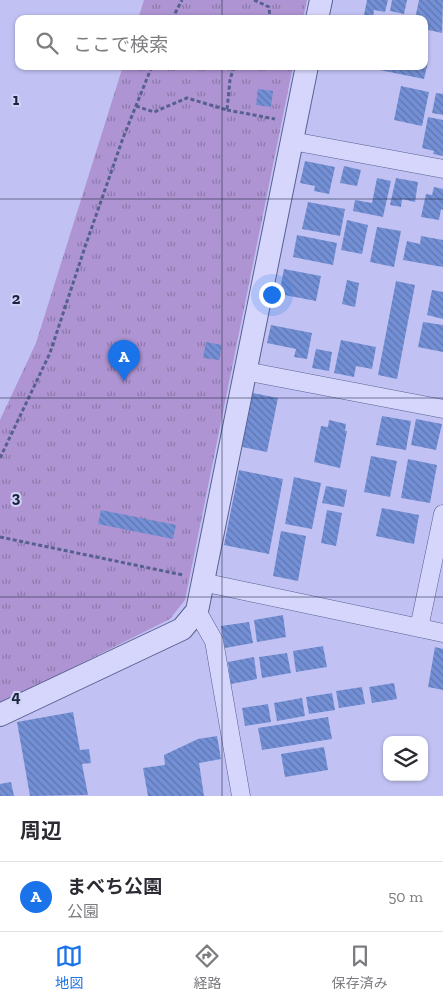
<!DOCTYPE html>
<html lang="ja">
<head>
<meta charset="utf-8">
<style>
  :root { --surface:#fff; --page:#f2f2f3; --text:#2b2b33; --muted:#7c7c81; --line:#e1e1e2; --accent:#1a73e8 }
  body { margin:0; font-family:"Zilla Slab","Noto Sans JP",serif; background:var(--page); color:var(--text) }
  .controls { position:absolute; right:15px; bottom:15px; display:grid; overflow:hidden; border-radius:10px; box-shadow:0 1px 4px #0004 }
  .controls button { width:45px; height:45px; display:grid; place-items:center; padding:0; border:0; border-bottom:1px solid var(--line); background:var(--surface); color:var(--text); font:25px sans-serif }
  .you { position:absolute; left:271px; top:294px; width:18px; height:18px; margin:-12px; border:4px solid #fff; border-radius:50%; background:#1a73e8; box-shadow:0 0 0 8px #1a73e833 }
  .badge { display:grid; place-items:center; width:32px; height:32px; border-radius:50%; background:var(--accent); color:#fff; font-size:16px; font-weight:700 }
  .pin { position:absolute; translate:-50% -41px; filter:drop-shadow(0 1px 2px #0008) }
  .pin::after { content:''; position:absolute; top:26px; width:18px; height:15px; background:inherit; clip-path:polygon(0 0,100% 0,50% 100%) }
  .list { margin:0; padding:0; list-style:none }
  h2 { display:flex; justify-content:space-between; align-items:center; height:65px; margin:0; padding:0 20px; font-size:21px }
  h2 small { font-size:16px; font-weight:400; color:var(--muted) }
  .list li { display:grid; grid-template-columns:32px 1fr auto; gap:15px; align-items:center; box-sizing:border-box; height:70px; padding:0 20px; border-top:1px solid var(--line) }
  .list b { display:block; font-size:19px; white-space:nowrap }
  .list p { margin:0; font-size:16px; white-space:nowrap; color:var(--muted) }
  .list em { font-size:16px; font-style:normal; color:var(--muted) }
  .icon { flex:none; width:28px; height:28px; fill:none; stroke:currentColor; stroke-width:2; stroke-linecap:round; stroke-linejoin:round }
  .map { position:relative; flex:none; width:443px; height:796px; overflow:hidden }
  .search { position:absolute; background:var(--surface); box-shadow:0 1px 4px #0004; left:15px; right:15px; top:15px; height:55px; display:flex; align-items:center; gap:12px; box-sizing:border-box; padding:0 18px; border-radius:10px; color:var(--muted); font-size:19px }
  .sheet { height:135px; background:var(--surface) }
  nav { display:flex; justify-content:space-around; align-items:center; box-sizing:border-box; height:70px; border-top:1px solid var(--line); background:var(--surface); font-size:14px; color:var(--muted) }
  nav a { display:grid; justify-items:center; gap:2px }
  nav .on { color:var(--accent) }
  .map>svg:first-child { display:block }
</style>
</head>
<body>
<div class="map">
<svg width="443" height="796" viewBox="0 0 443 796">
  <defs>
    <pattern id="grass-tufts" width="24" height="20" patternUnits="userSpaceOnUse" patternTransform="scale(1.25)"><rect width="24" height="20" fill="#ae94d2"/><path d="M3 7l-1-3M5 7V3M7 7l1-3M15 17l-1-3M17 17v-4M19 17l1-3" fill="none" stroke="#8d79ac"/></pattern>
    <pattern id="building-back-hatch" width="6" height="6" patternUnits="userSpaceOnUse" patternTransform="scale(1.25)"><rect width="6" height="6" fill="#738fd5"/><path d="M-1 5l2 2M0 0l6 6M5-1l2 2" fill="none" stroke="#5e75ae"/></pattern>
  </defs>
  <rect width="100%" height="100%" fill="#c1c2f3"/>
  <path fill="url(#grass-tufts)" d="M 144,0 L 307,0 L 303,19 L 138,19 Z
    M 123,66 L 293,66 L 185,600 L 170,619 L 0,704 L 0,420 L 36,343 Z"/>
  <path fill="url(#building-back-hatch)" d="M 367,0 L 388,0 L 385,12 L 374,10 L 373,17 L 364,15 Z
    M 392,0 L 407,0 L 404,14 L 390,11 Z
    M 419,0 L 443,0 L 442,33 L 424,29 L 424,19 L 415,19 Z
    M 424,61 L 428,62 L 424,79 L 365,67 L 424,66 Z
    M 401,86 L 429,92 L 422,126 L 394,120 Z
    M 258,89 L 273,91 L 271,107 L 256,105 Z
    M 436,93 L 443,94 L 443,115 L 432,113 Z
    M 428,117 L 443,120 L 443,156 L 433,154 L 434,151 L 422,148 Z
    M 305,161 L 335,167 L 329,194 L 314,191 L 315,186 L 300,183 Z
    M 344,166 L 361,170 L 357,186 L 340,183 Z
    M 377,178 L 391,181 L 383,217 L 353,211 L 355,200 L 372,203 Z
    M 396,178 L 418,182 L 415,202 L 402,199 L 401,207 L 390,205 Z
    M 434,187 L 443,189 L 443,210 L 441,209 L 439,220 L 421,217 L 426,194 L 432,195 Z
    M 308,202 L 345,209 L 340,236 L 302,229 Z
    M 347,220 L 368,225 L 362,254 L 341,250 Z
    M 377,227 L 401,231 L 394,267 L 370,262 Z
    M 297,235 L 337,243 L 333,265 L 293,257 Z
    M 421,236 L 443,240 L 443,267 L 403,260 L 407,241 L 420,244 Z
    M 284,269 L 321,276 L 316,301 L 279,294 Z
    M 347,280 L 359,283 L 355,307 L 342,304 Z
    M 396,281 L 415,285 L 397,379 L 378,375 Z
    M 432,290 L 443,292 L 443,319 L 427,315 Z
    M 423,322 L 443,325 L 443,352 L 418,347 Z
    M 271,325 L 312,333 L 307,359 L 294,357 L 296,349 L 267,343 Z
    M 341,340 L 376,347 L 372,369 L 356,366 L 354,377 L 334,373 Z
    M 206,342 L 222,345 L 219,360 L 203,358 Z
    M 316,349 L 332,352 L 329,371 L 312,368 Z
    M 253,393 L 278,398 L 267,452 L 242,447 Z
    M 382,416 L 411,421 L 406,450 L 376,445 Z
    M 416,419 L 442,424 L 436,450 L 411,445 Z
    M 329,420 L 346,424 L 345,431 L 347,431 L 340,468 L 314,462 L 321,426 L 328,427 Z
    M 371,456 L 397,461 L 390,497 L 364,492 Z
    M 408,459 L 437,465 L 430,503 L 401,498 Z
    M 239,470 L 283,479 L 269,554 L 224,545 Z
    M 294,477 L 321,483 L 312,529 L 285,524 Z
    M 326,486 L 347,490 L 344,507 L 322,503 Z
    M 382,508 L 419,515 L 414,544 L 376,536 Z
    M 101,510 L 176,525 L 173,539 L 98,524 Z
    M 327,510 L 342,513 L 336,546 L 321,543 Z
    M 281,531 L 306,536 L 298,581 L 273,576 Z
    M 283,615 L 286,637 L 257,642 L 254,620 Z
    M 249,622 L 253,643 L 225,648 L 221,626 Z
    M 323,646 L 327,667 L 296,672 L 293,651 Z
    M 435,647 L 443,649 L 443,690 L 428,687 Z
    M 287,653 L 291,673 L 262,678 L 259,657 Z
    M 254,657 L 257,679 L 231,684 L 228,662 Z
    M 394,683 L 397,699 L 372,703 L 369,687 Z
    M 362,687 L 365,704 L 339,708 L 336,691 Z
    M 332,693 L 335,710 L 309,714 L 306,697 Z
    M 302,698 L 305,716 L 277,721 L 274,703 Z
    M 268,704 L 271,722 L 245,726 L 242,708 Z
    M 73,712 L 80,750 L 89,749 L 91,763 L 82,764 L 88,795 L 30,796 L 17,722 Z
    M 328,717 L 332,739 L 262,750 L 258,728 Z
    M 217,736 L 221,759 L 199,763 L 204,796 L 148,796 L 143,768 L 165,765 L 164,755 L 198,739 Z
    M 324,747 L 328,770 L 285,777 L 281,754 Z
    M 11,782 L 14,796 L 0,796 L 0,784 Z"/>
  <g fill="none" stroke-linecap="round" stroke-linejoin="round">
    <defs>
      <path id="minor" d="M 292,141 L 443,169
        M 245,371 L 443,409
        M 202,582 L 443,633
        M 197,611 L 214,641 L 241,796
        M 419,628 L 443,514"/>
      <path id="tertiary" d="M 317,19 L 321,0
        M 0,715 L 182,629 L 197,611 L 307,66"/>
    </defs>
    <use href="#minor" stroke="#56608f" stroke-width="19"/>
    <use href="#tertiary" stroke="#56608f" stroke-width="24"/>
    <path stroke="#56608f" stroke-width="3" stroke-dasharray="4 2.5" stroke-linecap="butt" d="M 254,0 L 269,7 L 270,19
      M 172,19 L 182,0
      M 136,106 L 154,112 L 187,98 L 227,110 L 230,80 L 234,66
      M 227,110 L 275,119
      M 0,458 L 50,353 L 85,247 L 123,138 L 152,66
      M 0,537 L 183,575"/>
    <use href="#minor" stroke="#d6d6fc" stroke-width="18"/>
    <use href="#tertiary" stroke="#d6d6fc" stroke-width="22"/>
  </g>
  <path fill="none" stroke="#1c243d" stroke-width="1" stroke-opacity="0.55" d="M 222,0 L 222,19M 222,66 L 222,796M 0,199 L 443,199M 0,398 L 443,398M 0,597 L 443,597"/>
  <g font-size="16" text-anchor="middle" font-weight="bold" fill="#1c243d" stroke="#d2d2f9" stroke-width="4" stroke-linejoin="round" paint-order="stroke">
    <text x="16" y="105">1</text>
    <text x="16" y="304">2</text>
    <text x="16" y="503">3</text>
    <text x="16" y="702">4</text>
  </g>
</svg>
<div class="controls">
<button><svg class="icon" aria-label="layers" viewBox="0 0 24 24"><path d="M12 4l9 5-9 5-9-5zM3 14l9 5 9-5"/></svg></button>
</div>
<div class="you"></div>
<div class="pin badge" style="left:124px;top:381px">A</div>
<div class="search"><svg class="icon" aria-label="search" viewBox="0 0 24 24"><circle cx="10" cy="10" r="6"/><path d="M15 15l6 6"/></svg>ここで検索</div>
</div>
<section class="sheet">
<h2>周辺<small></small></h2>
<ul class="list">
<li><span class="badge">A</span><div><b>まべち公園</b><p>公園</p></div><em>50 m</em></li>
</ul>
</section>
<nav>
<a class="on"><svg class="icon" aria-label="map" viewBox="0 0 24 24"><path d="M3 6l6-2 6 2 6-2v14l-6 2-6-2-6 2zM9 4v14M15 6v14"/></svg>地図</a>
<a><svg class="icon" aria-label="directions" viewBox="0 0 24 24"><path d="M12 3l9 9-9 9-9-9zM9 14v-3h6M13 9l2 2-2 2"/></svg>経路</a>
<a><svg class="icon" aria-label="saved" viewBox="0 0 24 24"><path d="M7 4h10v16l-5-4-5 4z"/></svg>保存済み</a>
</nav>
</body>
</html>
